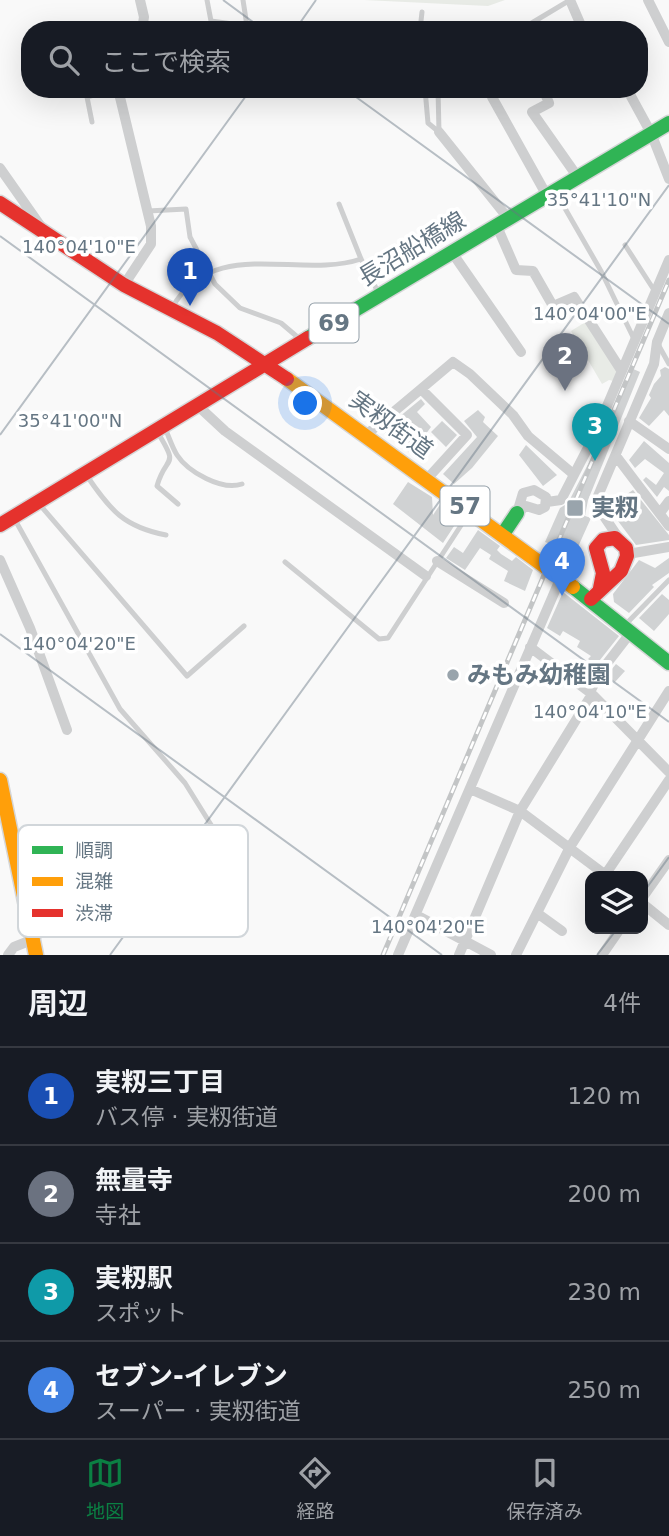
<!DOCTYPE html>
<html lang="ja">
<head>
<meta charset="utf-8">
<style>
  :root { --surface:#171b24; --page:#242831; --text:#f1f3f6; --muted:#9ea1a6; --line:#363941; --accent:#0b8043 }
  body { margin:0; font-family:"DejaVu Sans","Noto Sans JP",sans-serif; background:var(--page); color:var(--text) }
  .controls { position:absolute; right:21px; bottom:21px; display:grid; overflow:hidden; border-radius:14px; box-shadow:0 7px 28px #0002 }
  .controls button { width:63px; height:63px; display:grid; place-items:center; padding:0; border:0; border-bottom:2px solid var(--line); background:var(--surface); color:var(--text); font:35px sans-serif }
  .you { position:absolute; left:306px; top:404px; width:24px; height:24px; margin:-18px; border:5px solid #fff; border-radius:50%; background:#1a73e8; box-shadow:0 0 0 10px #1a73e833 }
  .badge { display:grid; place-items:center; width:46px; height:46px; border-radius:50%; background:var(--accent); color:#fff; font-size:23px; font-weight:700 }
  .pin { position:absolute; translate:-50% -58px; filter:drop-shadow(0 2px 4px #0008) }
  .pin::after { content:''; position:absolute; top:37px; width:24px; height:21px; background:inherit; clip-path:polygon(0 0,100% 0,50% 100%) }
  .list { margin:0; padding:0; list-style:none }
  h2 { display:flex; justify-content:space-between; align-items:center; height:91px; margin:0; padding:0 28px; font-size:30px }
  h2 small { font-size:23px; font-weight:400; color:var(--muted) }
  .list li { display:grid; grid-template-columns:46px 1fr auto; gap:21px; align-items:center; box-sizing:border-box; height:98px; padding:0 28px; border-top:2px solid var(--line) }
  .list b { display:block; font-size:26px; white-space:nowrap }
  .list p { margin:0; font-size:23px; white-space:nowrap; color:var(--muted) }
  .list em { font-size:23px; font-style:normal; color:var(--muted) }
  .icon { flex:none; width:38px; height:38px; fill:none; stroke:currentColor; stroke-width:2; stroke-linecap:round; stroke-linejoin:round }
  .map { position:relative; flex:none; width:669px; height:955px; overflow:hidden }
  .search { position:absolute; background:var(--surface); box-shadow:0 7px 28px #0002; left:21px; right:21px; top:21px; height:77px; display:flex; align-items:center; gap:18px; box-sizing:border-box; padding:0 24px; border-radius:28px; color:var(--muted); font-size:26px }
  .sheet { height:483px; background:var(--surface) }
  nav { display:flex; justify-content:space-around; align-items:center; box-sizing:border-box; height:98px; border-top:2px solid var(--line); background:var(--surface); font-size:19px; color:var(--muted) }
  nav a { display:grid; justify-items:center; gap:4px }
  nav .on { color:var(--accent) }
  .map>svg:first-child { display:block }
</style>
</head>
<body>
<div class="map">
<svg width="669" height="955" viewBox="0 0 669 955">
  <rect width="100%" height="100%" fill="#f9f9f9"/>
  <path fill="#e8ebe6" d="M 364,0 L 505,0 L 488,6 Z
    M 587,321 L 618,371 L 614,381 L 609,380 L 602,384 L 571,331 Z"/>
  <path fill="#d0d2d3" d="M 665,367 L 669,369 L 669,416 L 664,410 L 649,426 L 639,418 L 651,398 L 649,395 L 654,384 L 661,376 L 660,370 Z
    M 631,368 L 640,372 L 588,500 L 585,516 L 591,518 L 573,558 L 565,554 L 566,550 L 545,542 L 560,508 L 568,503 L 603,435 Z
    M 421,399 L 425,404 L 417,412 L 431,427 L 411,454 L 382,431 Z
    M 478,410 L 485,417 L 483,422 L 498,436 L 472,468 L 454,484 L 443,474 L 477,437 L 464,421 Z
    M 442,421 L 457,435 L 446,447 L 431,432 Z
    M 644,441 L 669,463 L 669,491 L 664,487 L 657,497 L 643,480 L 646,477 L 656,485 L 664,473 L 645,459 L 635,468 L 629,460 Z
    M 526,445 L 557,475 L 543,486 L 519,455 Z
    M 408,482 L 432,497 L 433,515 L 441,503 L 460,517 L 443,543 L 393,504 Z
    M 633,490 L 669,535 L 669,540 L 636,545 L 612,513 L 622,506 L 618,500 Z
    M 478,530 L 500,546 L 497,550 L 501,554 L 512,561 L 516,557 L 533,570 L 525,591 L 504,581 L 508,571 L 489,559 L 491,555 L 480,548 L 465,570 L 446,558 L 454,547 L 463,553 Z
    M 669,558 L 669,573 L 652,585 L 654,587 L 629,613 L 614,602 L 613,594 L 639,560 L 655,568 Z
    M 563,592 L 619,636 L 596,665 L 588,659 L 591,656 L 577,647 L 580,641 L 563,631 L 560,636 L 547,628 Z
    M 662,594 L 669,600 L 669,614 L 654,631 L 639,618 Z
    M 616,664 L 625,671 L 615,682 L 607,675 Z"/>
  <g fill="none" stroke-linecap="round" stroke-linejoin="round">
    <defs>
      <path id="fast" d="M 308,338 L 669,123
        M 503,534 L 517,513
        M 573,587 L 669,663"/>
      <path id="slow" d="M 287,379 L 573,587
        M 0,780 L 36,955"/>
      <path id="jam" d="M 0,203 L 124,285 L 217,333 L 287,379
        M 0,525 L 308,338
        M 591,599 L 621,571 L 627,556 L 626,548 L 615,538 L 603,540 L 596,548 L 603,573 L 600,588"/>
    </defs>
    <use href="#fast" stroke="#d5d6d7" stroke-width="17"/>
    <use href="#slow" stroke="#d5d6d7" stroke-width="17"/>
    <use href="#jam" stroke="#d5d6d7" stroke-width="17"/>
    <path stroke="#cecfd0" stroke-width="5" d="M 207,0 L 211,21 L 247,26 L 243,0
      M 420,30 L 422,12
      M 520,30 L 570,0
      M 425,89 L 428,123 L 439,132
      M 438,89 L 439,132
      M 92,122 L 87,97 L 111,90
      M 555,191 L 601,271 L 634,339
      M 339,204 L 361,259 L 378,292
      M 148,211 L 186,209 L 190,237 L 215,284 L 240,308 L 281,323 L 301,340
      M 625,245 L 654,290
      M 172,308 C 212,235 299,280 361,259
      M 659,346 L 669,364
      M 165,428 C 169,437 172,447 177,455 C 188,472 222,491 242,484
      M 158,433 C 180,469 166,454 157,486 L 178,504
      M 87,476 C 110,510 124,527 166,535
      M 40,505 L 187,676 L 244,626
      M 14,518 L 120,709 L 185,783 L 218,836 L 86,915 L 34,939
      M 285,562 L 379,639 L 388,638 L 469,513
      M 625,625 L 669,580"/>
    <path stroke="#cecfd0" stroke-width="10" d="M 140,0 L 144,17 L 142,30
      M 570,0 L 583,30
      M 648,0 L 669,42
      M 118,89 L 151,226 L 151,244 L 124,285
      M 543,89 L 549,103 L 532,112 L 577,176
      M 627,89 L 651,133 L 669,179
      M 492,97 L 546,194
      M 439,132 L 507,217
      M 0,168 L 40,225
      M 496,224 L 516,270 L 533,271 L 553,306 L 574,297 L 621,370
      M 451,251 L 521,352
      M 421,389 L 453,362 L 470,374 L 513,415 L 528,436 L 572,473
      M 197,405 L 225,431 L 426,576
      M 629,421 L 669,449
      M 366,435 L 421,389 L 467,435 L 427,479
      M 616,456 L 669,526
      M 534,490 L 546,497 L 545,507 L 539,510 L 526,506 L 517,513 L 523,493 Z
      M 547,502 L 561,500 L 596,432 L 669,260
      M 660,513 L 669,501
      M 620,540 L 595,503 L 654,364 L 657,342 L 669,313
      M 628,554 L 669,547
      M 0,560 L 30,628 L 67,730
      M 437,561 L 504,603
      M 530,647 L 592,694 L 669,772
      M 590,692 L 601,671 L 632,631
      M 470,789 L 520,811 L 607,876
      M 605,875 L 669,780
      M 643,897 L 669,860
      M 643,904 L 669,925
      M 537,913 L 562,931
      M 416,915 L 491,955
      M 8,955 L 14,947 L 34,939
      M 398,955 L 561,577
      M 459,955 L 520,811 L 592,694
      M 516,955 L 570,847 L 669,691
      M 602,955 L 620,929"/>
    <use href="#fast" stroke="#30b455" stroke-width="14"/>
    <use href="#slow" stroke="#ff9f0a" stroke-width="14"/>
    <use href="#jam" stroke="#e5322d" stroke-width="14"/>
    <defs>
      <path id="rail" d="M 383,955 L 669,280"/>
    </defs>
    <use href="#rail" stroke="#c3c5c6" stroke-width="5"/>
    <use href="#rail" stroke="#fff" stroke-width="2.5" stroke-dasharray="8" stroke-linecap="butt"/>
  </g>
  <path fill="none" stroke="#657683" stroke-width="2" stroke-opacity="0.45" d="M 223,0 L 264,30M 295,30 L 316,0M 345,89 L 669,324M 0,236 L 669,722M 0,435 L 251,89M 0,634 L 442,955M 643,893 L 669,857M 110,955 L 669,185M 597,955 L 617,929"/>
  <g fill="#99a4ac" stroke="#fff" stroke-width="2.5">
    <rect x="566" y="499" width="18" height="18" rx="3.5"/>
    <circle cx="453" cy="675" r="7"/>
  </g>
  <g text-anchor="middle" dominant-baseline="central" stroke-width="7" stroke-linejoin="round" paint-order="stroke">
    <g fill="#fff" stroke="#939fa8" stroke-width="2">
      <rect x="309.5" y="303.5" width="49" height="39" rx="5"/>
      <rect x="440.5" y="486.5" width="49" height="39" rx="5"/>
    </g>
    <g font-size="23" font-weight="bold" fill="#657683">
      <text x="334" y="323">69</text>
      <text x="465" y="506">57</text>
    </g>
    <g font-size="24" fill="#657683" stroke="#fff">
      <text transform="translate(412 249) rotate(-31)">長沼船橋線</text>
      <text transform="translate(391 425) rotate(36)">実籾街道</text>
    </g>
    <g font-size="24" font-weight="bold" fill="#657683" stroke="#fff" text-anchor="start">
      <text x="591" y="508">実籾</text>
      <text x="467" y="675">みもみ幼稚園</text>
    </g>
  </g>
  <rect x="18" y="825" width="230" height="112" rx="10" fill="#fff" stroke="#d1d6da" stroke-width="2"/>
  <rect x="32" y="846" width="31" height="8" fill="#30b455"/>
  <rect x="32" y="877" width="31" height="9" fill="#ff9f0a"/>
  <rect x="32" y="909" width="31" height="8" fill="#e5322d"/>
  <g font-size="19" fill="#657683">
    <text x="75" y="857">順調</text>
    <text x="75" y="888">混雑</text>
    <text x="75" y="920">渋滞</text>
  </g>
  <g font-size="18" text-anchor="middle" fill="#657683" stroke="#fff" stroke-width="7" stroke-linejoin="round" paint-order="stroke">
    <text x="599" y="206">35°41'10"N</text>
    <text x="79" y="253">140°04'10"E</text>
    <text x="590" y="320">140°04'00"E</text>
    <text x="70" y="427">35°41'00"N</text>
    <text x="79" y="650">140°04'20"E</text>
    <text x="590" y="718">140°04'10"E</text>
    <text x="428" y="933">140°04'20"E</text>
  </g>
</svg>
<div class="controls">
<button><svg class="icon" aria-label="layers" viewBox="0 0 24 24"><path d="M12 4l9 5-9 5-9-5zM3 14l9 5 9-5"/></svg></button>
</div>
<div class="you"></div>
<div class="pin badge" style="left:190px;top:306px;background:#1a4fb4">1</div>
<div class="pin badge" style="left:565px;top:391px;background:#6b7280">2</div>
<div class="pin badge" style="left:595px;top:461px;background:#0f9aa8">3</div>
<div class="pin badge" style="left:562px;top:596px;background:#3f7fe0">4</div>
<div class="search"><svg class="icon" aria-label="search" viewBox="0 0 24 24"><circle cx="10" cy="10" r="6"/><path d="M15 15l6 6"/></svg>ここで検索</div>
</div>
<section class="sheet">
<h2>周辺<small>4件</small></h2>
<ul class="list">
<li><span class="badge" style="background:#1a4fb4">1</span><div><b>実籾三丁目</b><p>バス停 · 実籾街道</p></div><em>120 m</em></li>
<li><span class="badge" style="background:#6b7280">2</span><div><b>無量寺</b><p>寺社</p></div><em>200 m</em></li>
<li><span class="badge" style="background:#0f9aa8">3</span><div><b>実籾駅</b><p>スポット</p></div><em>230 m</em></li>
<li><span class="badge" style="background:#3f7fe0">4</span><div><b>セブン-イレブン</b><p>スーパー · 実籾街道</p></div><em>250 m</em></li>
</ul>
</section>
<nav>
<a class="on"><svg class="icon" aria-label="map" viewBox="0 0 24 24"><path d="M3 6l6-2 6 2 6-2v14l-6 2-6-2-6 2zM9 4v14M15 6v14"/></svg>地図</a>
<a><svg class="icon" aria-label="directions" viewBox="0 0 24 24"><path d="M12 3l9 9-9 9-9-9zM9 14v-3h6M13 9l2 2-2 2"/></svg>経路</a>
<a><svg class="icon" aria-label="saved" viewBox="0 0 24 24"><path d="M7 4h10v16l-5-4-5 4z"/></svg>保存済み</a>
</nav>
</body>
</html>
